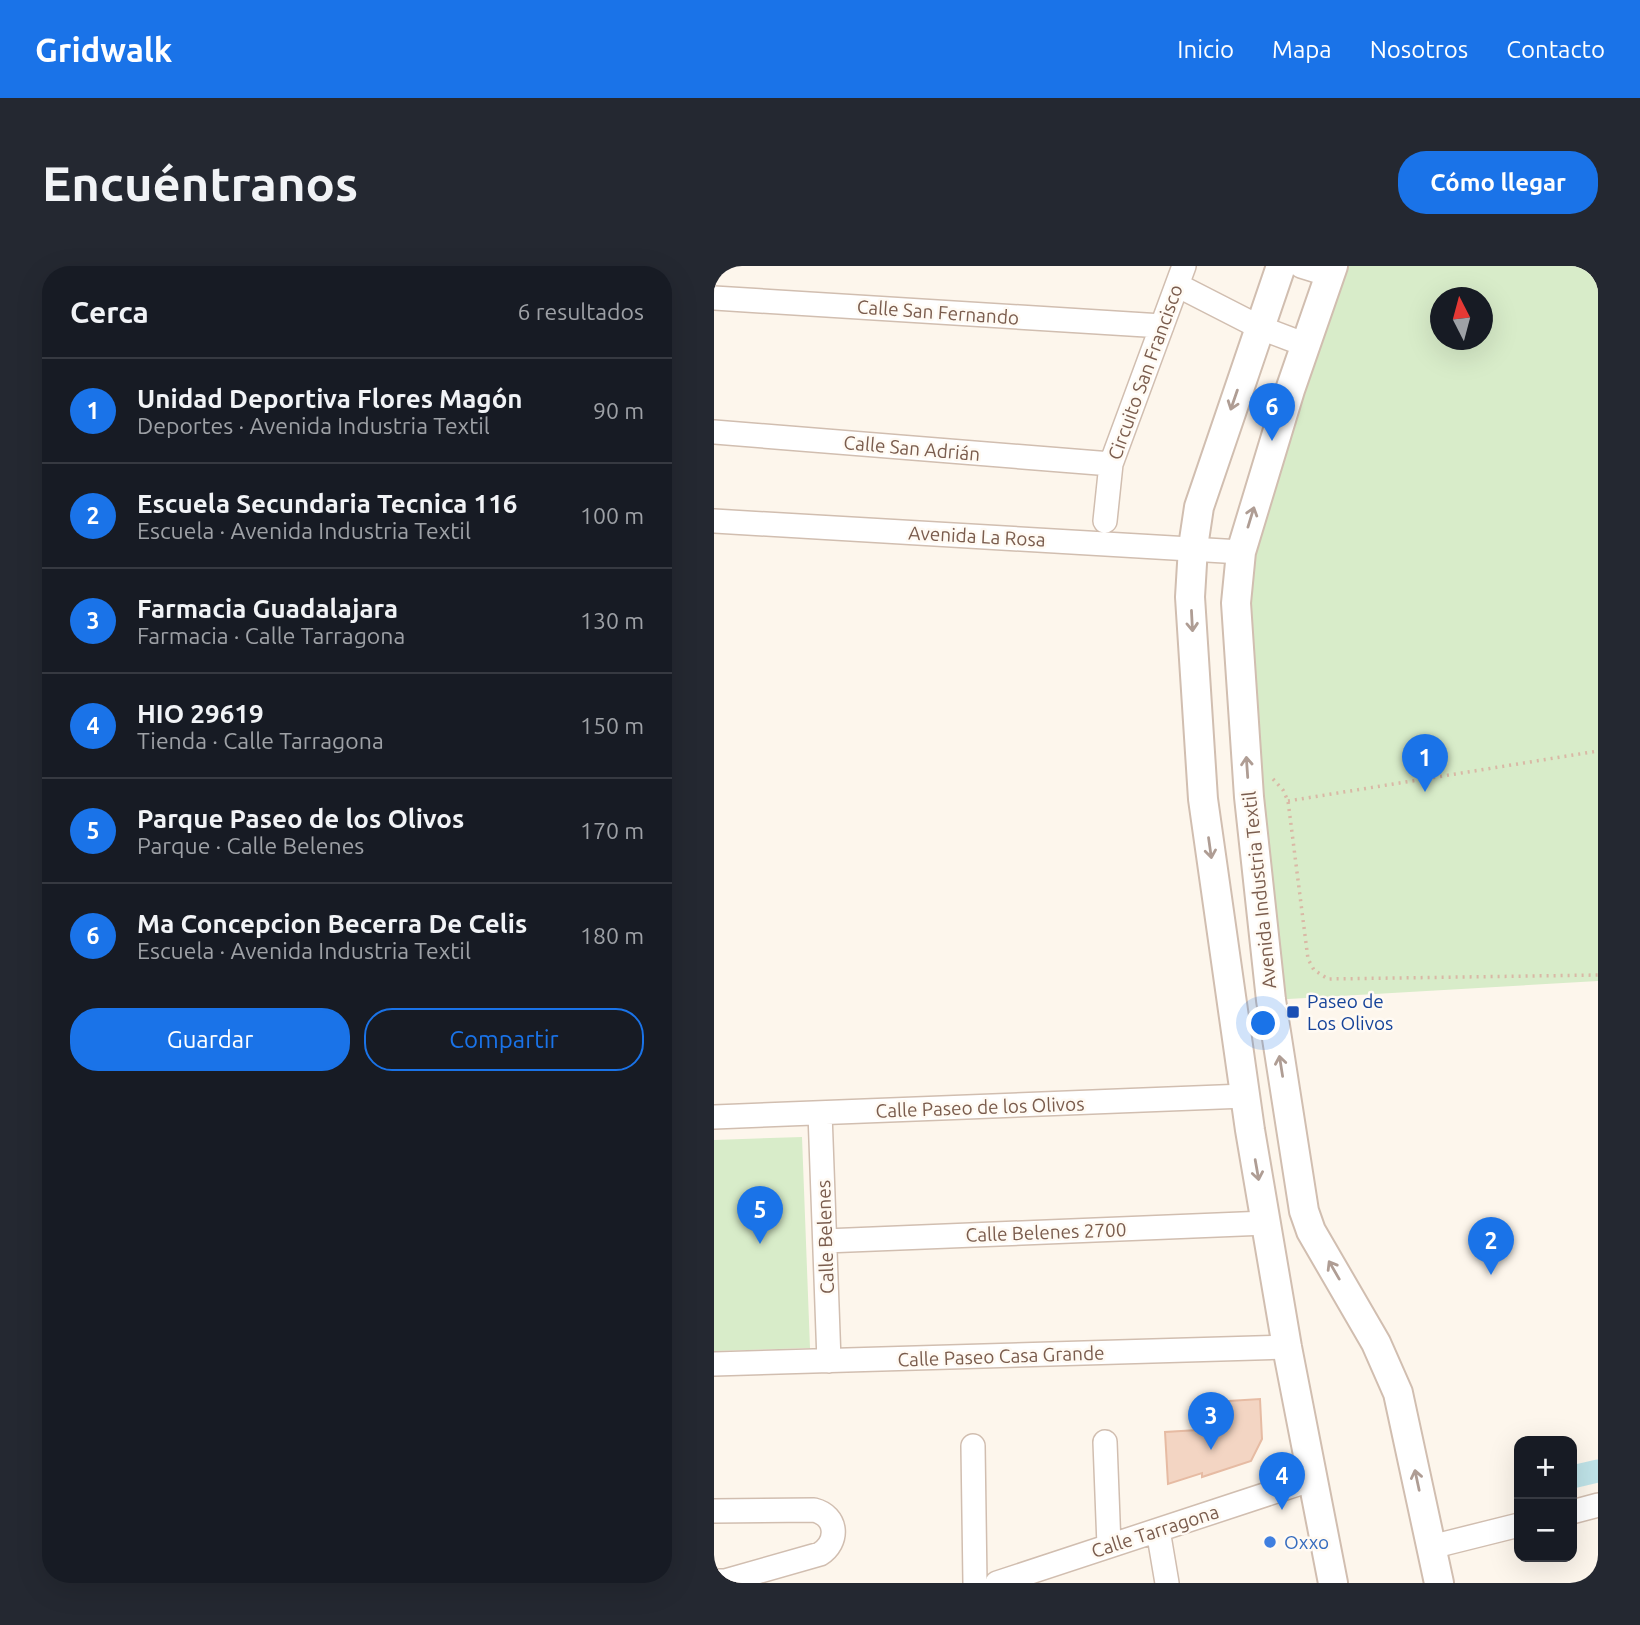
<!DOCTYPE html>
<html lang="es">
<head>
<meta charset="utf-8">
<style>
  :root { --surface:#171b24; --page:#242831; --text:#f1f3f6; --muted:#9ea1a6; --line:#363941; --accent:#1a73e8 }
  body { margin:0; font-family:Ubuntu,sans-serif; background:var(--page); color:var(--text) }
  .controls { position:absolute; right:21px; bottom:21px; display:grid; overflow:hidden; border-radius:14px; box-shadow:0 7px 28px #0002 }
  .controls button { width:63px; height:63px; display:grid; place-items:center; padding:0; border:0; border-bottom:2px solid var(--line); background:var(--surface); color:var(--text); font:35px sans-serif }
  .compass { position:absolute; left:716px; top:21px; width:63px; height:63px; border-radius:50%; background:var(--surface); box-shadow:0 7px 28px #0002; rotate:354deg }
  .you { position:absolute; left:550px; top:758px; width:24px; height:24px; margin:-18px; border:5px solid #fff; border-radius:50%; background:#1a73e8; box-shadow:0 0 0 10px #1a73e833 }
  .badge { display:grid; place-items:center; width:46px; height:46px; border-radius:50%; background:var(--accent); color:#fff; font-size:23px; font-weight:700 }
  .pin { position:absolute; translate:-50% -58px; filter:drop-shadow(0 2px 4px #0008) }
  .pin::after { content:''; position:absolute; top:37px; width:24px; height:21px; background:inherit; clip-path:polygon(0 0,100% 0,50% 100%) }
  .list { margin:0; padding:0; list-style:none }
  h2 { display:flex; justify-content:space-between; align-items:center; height:91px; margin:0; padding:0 28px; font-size:30px }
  h2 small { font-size:23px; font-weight:400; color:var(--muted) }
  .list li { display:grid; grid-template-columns:46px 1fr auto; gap:21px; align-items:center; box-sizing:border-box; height:105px; padding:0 28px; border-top:2px solid var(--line) }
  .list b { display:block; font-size:26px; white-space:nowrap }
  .list p { margin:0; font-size:23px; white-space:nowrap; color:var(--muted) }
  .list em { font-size:23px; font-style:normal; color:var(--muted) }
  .actions { display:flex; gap:14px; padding:21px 28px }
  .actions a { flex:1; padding:16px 0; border:2px solid var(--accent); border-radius:28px; text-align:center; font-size:24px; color:var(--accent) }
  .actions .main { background:var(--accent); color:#fff }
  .map { position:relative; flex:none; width:884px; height:1317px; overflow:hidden; border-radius:28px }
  header { display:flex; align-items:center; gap:42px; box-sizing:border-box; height:98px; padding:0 35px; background:var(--accent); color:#fff }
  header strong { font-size:33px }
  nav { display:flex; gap:38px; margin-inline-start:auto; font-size:24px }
  .intro { display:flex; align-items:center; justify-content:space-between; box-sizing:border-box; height:168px; padding:0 42px }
  h1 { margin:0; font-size:49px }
  .button { padding:18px 32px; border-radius:28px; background:var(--accent); color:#fff; font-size:24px; font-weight:700 }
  main { display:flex; gap:42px; padding:0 42px }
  aside { flex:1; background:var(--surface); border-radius:28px; box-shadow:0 7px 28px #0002 }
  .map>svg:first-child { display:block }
</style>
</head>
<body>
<header>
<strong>Gridwalk</strong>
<nav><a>Inicio</a><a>Mapa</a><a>Nosotros</a><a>Contacto</a></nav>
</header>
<div class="intro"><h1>Encuéntranos</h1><a class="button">Cómo llegar</a></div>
<main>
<aside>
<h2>Cerca<small>6 resultados</small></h2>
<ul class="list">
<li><span class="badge">1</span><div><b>Unidad Deportiva Flores Magón</b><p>Deportes · Avenida Industria Textil</p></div><em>90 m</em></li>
<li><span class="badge">2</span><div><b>Escuela Secundaria Tecnica 116</b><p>Escuela · Avenida Industria Textil</p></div><em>100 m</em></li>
<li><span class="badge">3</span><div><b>Farmacia Guadalajara</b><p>Farmacia · Calle Tarragona</p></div><em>130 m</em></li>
<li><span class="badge">4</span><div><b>HIO 29619</b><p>Tienda · Calle Tarragona</p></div><em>150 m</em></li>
<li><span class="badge">5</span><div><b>Parque Paseo de los Olivos</b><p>Parque · Calle Belenes</p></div><em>170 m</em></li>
<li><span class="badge">6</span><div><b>Ma Concepcion Becerra De Celis</b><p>Escuela · Avenida Industria Textil</p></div><em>180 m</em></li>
</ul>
<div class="actions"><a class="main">Guardar</a><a>Compartir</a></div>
</aside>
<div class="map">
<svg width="884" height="1317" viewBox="0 0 884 1317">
  <rect width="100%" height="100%" fill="#fdf6ec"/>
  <path fill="#d8ecc9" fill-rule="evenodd" d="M 623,0 L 884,0 L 884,715 L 557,734 L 522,337 ZM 726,32 L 768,32 L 768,74 L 726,74 Z
    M 88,871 L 96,1082 L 0,1085 L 0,874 Z"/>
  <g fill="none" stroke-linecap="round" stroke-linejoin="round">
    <path stroke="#bfe3e8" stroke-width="23" d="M 858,1211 L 884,1205"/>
  </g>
  <path fill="#f3d5c3" stroke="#e6bba3" stroke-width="2" d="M 546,1133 L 548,1173 L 537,1195 L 488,1211 L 488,1207 L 454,1218 L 451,1166 L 501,1163 L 499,1136 Z"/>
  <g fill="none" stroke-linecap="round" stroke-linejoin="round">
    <defs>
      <path id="minor" d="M 587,0 L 616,9
        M 463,19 L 547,62 L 592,79
        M 0,32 L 448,60
        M 0,166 L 397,198
        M 0,255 L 527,286
        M 391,255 L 397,198 L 470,0
        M 106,847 L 115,1095
        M 0,851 L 531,830
        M 111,975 L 552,957
        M 0,1098 L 573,1081
        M 391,1176 L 395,1280
        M 259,1180 L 261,1317
        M 0,1245 L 100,1244 C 124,1250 125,1276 106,1288 L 11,1315 L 0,1315
        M 858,1246 L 884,1239
        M 444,1264 L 453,1317
        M 717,1281 L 805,1259
        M 283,1317 L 599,1213"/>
      <path id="tertiary" d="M 567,0 L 485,241 L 479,281 L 476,331 L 489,533 L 536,864 L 573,1081 L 619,1317
        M 619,0 L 576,124 L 527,286 L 522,337 L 535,531 L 557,734 L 590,945 L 597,965 L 662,1077 L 684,1127 L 725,1317"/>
    </defs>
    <use href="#minor" stroke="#d1beb0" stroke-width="26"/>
    <use href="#tertiary" stroke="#d1beb0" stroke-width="32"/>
    <path stroke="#d9b8a5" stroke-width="3.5" stroke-dasharray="2 5" stroke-linecap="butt" d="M 559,513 L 569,524 L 574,535 L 594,693 L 600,704 L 614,713 L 884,709
      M 574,535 L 884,485"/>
    <use href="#minor" stroke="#fff" stroke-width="23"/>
    <use href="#tertiary" stroke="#fff" stroke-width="28"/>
  </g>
  <defs><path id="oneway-shaft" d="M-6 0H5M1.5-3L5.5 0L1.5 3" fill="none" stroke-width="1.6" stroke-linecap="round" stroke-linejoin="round" transform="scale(1.75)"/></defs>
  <g stroke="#af9d94">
    <use href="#oneway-shaft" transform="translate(520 134) rotate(109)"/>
    <use href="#oneway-shaft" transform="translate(537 251) rotate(-73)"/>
    <use href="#oneway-shaft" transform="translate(478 355) rotate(87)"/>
    <use href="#oneway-shaft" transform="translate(533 501) rotate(-94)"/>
    <use href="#oneway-shaft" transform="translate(496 582) rotate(82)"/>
    <use href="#oneway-shaft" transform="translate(567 800) rotate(-99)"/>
    <use href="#oneway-shaft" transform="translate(543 904) rotate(80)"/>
    <use href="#oneway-shaft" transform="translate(620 1004) rotate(-120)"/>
    <use href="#oneway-shaft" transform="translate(703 1214) rotate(-102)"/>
  </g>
  <rect fill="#1a4fb4" stroke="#fffaf3" stroke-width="2.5" x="572" y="739" width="14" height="14" rx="3.5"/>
  <circle fill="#3f7fe0" stroke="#fffaf3" stroke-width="2.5" cx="556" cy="1276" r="7"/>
  <g text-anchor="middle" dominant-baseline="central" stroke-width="5" stroke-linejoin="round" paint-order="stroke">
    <g font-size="19" fill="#7a5c4d" stroke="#fffaf3">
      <text transform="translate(224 46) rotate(4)">Calle San Fernando</text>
      <text transform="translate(431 106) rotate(-70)">Circuito San Francisco</text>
      <text transform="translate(198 182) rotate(5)">Calle San Adrián</text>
      <text transform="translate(263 270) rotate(3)">Avenida La Rosa</text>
      <text transform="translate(545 624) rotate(-96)">Avenida Industria Textil</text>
      <text transform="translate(266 841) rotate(-2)">Calle Paseo de los Olivos</text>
      <text transform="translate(332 966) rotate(-2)">Calle Belenes 2700</text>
      <text transform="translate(111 971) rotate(-92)">Calle Belenes</text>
      <text transform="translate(287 1090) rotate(-2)">Calle Paseo Casa Grande</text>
      <text transform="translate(441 1265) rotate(-18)">Calle Tarragona</text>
    </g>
    <g font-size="19" fill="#164399" stroke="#fffaf3" text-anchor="start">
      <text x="593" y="735">Paseo de<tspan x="593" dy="22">Los Olivos</tspan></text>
    </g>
    <g font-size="19" fill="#366cbe" stroke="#fffaf3" text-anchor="start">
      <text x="570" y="1276">Oxxo</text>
    </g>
  </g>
</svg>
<div class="controls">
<button>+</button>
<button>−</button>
</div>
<svg class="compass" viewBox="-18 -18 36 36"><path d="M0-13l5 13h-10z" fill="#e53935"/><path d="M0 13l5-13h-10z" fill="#9ea1a6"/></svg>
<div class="you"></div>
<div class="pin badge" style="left:711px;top:526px">1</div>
<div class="pin badge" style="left:777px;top:1009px">2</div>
<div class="pin badge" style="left:497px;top:1184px">3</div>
<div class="pin badge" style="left:568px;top:1244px">4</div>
<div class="pin badge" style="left:46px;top:978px">5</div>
<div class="pin badge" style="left:558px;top:175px">6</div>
</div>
</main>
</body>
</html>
